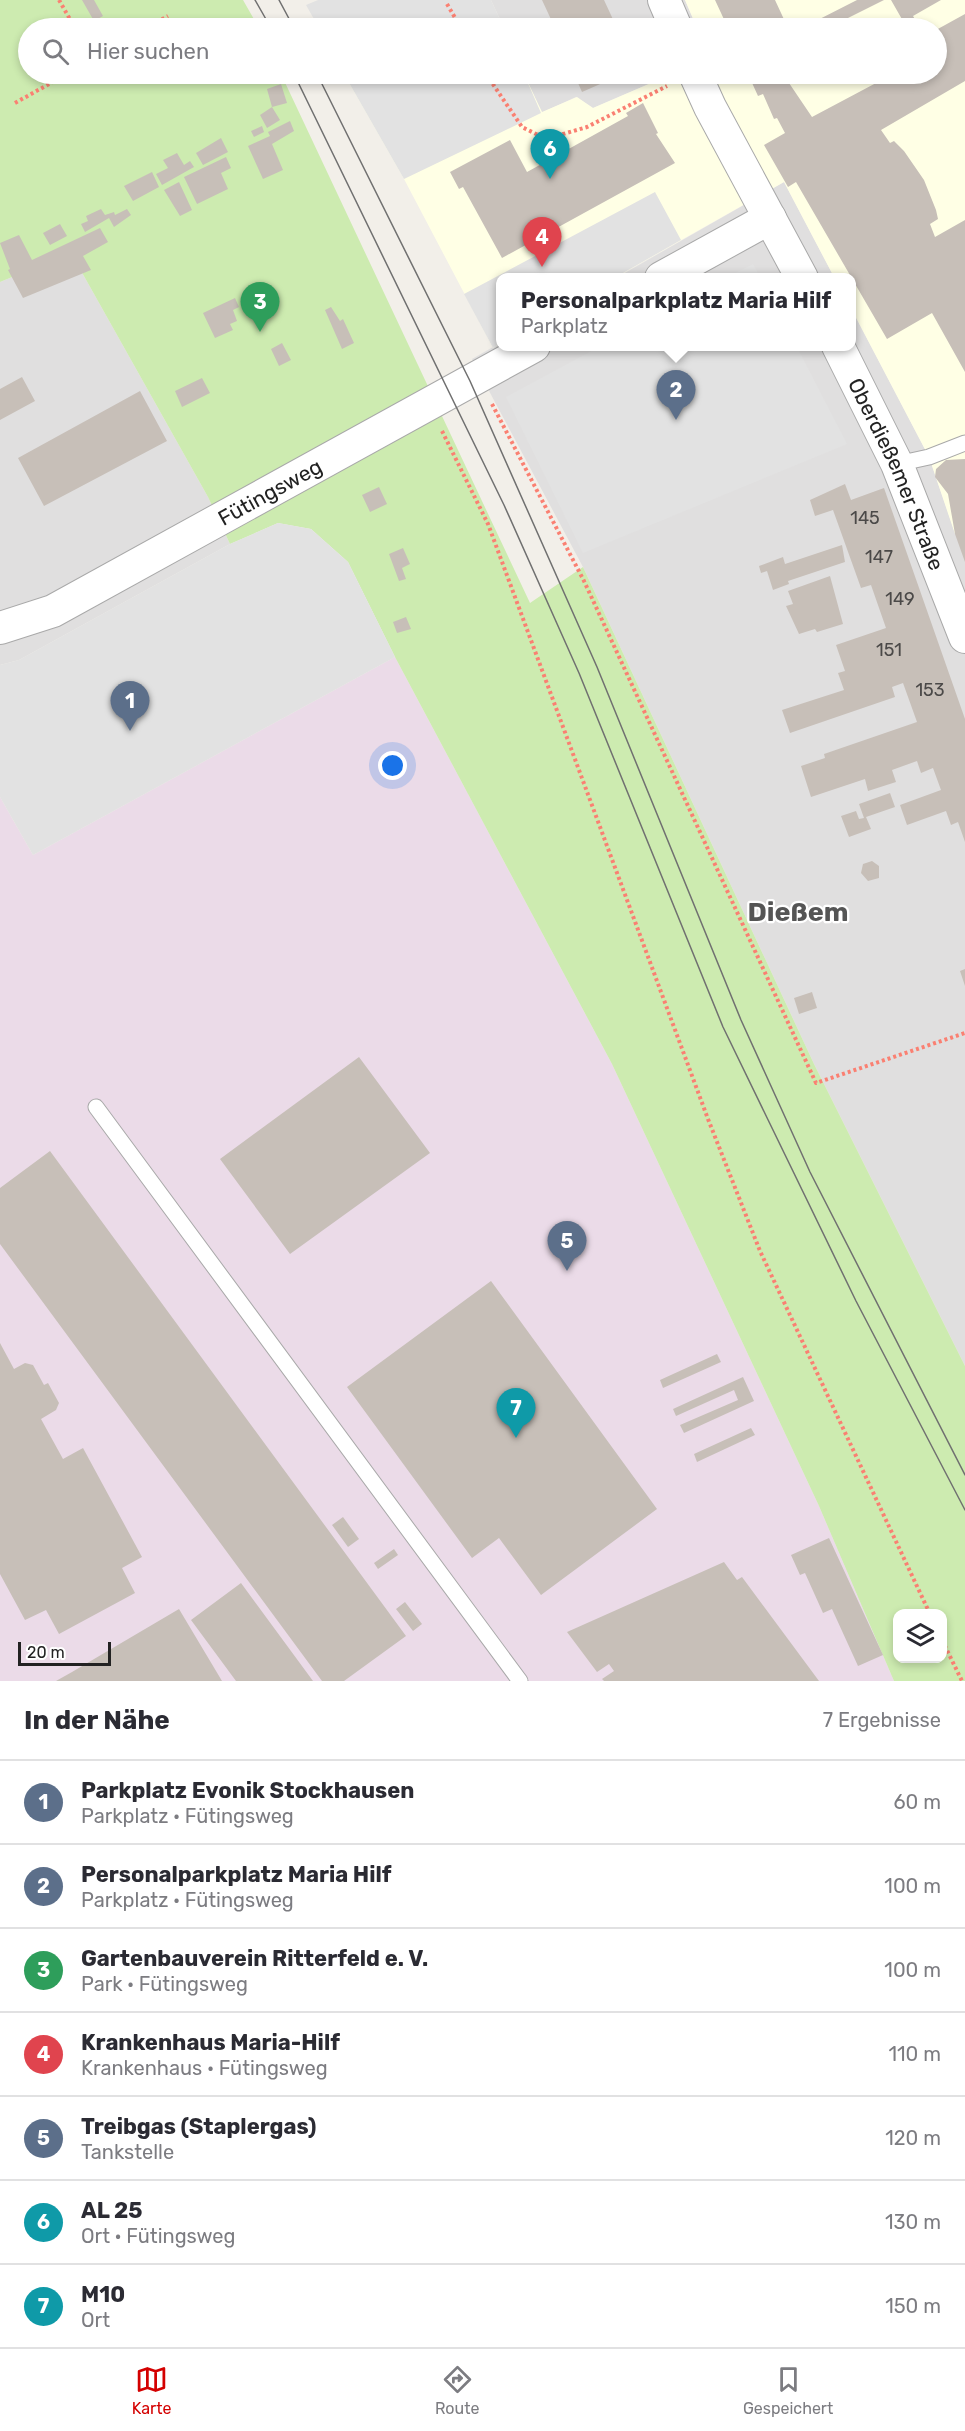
<!DOCTYPE html>
<html lang="de">
<head>
<meta charset="utf-8">
<style>
  :root { --surface:#fff; --page:#f2f2f3; --text:#2b2b33; --muted:#7c7c81; --line:#e1e1e2; --accent:#d40000 }
  body { margin:0; font-family:Rubik,sans-serif; background:var(--page); color:var(--text) }
  .controls { position:absolute; right:18px; bottom:18px; display:grid; overflow:hidden; border-radius:12px; box-shadow:0 3px 9px #0003 }
  .controls button { width:54px; height:54px; display:grid; place-items:center; padding:0; border:0; border-bottom:2px solid var(--line); background:var(--surface); color:var(--text); font:30px sans-serif }
  .scale { position:absolute; left:18px; bottom:15px; width:93px; box-sizing:border-box; padding-left:6px; border:3px solid #222; border-top:0; font-size:16px; line-height:21px; white-space:nowrap; color:#222; -webkit-text-stroke:4px #fff; paint-order:stroke }
  .you { position:absolute; left:393px; top:766px; width:21px; height:21px; margin:-15px; border:4px solid #fff; border-radius:50%; background:#1a73e8; box-shadow:0 0 0 9px #1a73e833 }
  .badge { display:grid; place-items:center; width:39px; height:39px; border-radius:50%; background:var(--accent); color:#fff; font-size:20px; font-weight:700 }
  .pin { position:absolute; translate:-50% -50px; filter:drop-shadow(0 2px 3px #0008) }
  .pin::after { content:''; position:absolute; top:32px; width:21px; height:18px; background:inherit; clip-path:polygon(0 0,100% 0,50% 100%) }
  .popup { position:absolute; left:496px; top:273px; width:360px; height:78px; box-sizing:border-box; display:grid; place-content:center; border-radius:12px; background:var(--surface); filter:drop-shadow(0 2px 4px #0005); font-size:20px; white-space:nowrap; color:var(--muted) }
  .popup b { font-size:22px; color:var(--text) }
  .popup::after { content:''; position:absolute; left:50%; top:100%; margin-left:-12px; border:12px solid transparent; border-top-color:var(--surface) }
  .list { margin:0; padding:0; list-style:none }
  h2 { display:flex; justify-content:space-between; align-items:center; height:78px; margin:0; padding:0 24px; font-size:26px }
  h2 small { font-size:20px; font-weight:400; color:var(--muted) }
  .list li { display:grid; grid-template-columns:39px 1fr auto; gap:18px; align-items:center; box-sizing:border-box; height:84px; padding:0 24px; border-top:2px solid var(--line) }
  .list b { display:block; font-size:22px; white-space:nowrap }
  .list p { margin:0; font-size:20px; white-space:nowrap; color:var(--muted) }
  .list em { font-size:20px; font-style:normal; color:var(--muted) }
  .icon { flex:none; width:33px; height:33px; fill:none; stroke:currentColor; stroke-width:2; stroke-linecap:round; stroke-linejoin:round }
  .map { position:relative; flex:none; width:965px; height:1681px; overflow:hidden }
  .search { position:absolute; background:var(--surface); box-shadow:0 3px 9px #0003; left:18px; right:18px; top:18px; height:66px; display:flex; align-items:center; gap:15px; box-sizing:border-box; padding:0 21px; border-radius:33px; color:var(--muted); font-size:22px }
  .sheet { height:666px; background:var(--surface) }
  nav { display:flex; justify-content:space-around; align-items:center; box-sizing:border-box; height:84px; border-top:2px solid var(--line); background:var(--surface); font-size:16px; color:var(--muted) }
  nav a { display:grid; justify-items:center; gap:3px }
  nav .on { color:var(--accent) }
  .map>svg:first-child { display:block }
</style>
</head>
<body>
<div class="map">
<svg width="965" height="1681" viewBox="0 0 965 1681">
  <rect width="100%" height="100%" fill="#f2efe9"/>
  <path fill="#e0dfdf" d="M 491,0 L 685,0 L 697,28 L 504,28 Z
    M 524,74 L 672,74 L 593,108 L 576,97 L 541,113 Z
    M 784,182 L 834,277 L 616,278 Z
    M 71,253 L 208,497 L 230,544 L 19,660 L 0,665 L 0,282 Z
    M 852,310 L 929,457 L 955,533 L 965,530 L 965,1366 L 814,1064 L 583,567 L 472,359 L 500,343 L 500,346 L 852,346 Z"/>
  <path fill="#ebdbe8" d="M 395,657 L 612,1064 L 819,1506 L 894,1681 L 0,1681 L 0,797 L 33,855 Z"/>
  <path fill="#ffffe5" d="M 685,0 L 965,0 L 965,530 L 955,534 L 929,457 L 852,310 L 852,278 L 834,277 L 784,182 L 616,277 L 500,278 L 500,343 L 493,348 L 404,179 L 344,74 L 524,74 L 542,112 L 577,97 L 593,108 L 672,74 L 936,74 L 936,28 L 697,28 Z"/>
  <path fill="#cdebb0" fill-rule="evenodd" d="M 0,0 L 243,0 L 259,28 L 28,28 L 28,74 L 281,74 L 530,603 L 583,567 L 814,1064 L 965,1366 L 965,1681 L 894,1681 L 819,1506 L 612,1064 L 395,657 L 348,562 L 311,529 L 278,523 L 230,544 L 208,497 L 71,253 L 0,282 ZM 898,1614 L 942,1614 L 942,1658 L 898,1658 Z"/>
  <path fill="#e2e2e2" d="M 318,0 L 491,0 L 504,28 L 319,28 L 306,5 Z
    M 344,74 L 524,74 L 541,113 L 404,179 Z
    M 655,192 L 681,240 L 616,277 L 500,278 L 500,343 L 493,348 L 464,294 Z
    M 753,264 L 760,277 L 727,277 Z
    M 599,347 L 797,347 L 847,444 L 583,553 L 506,397 Z
    M 278,523 L 311,529 L 348,562 L 395,657 L 33,855 L 0,797 L 0,665 L 19,660 L 230,544 Z"/>
  <path fill="#c7bfb8" d="M 82,0 L 94,0 L 103,16 L 94,21 Z
    M 542,0 L 604,0 L 617,28 L 555,28 Z
    M 715,0 L 775,0 L 788,28 L 728,28 Z
    M 857,0 L 884,0 L 828,28 L 802,28 Z
    M 891,0 L 941,0 L 913,16 L 920,28 L 907,28 Z
    M 965,14 L 965,81 L 881,130 L 890,143 L 894,141 L 904,151 L 924,180 L 936,210 L 938,219 L 930,224 L 935,237 L 965,220 L 965,372 L 932,313 L 887,339 L 796,182 L 788,187 L 764,145 L 785,133 L 777,118 L 774,119 L 763,94 L 758,96 L 748,74 L 809,74 L 789,83 L 812,117 L 893,74 L 936,74 L 936,30 Z
    M 574,74 L 623,74 L 582,92 Z
    M 281,84 L 287,103 L 272,107 L 267,89 Z
    M 643,103 L 658,133 L 656,134 L 675,163 L 502,258 L 463,187 L 459,189 L 450,172 L 510,140 L 527,172 L 547,161 L 542,153 L 561,143 L 565,151 L 628,116 L 626,113 Z
    M 272,107 L 280,120 L 267,128 L 260,115 Z
    M 290,121 L 294,131 L 272,144 L 283,170 L 263,179 L 248,146 L 270,136 L 268,132 Z
    M 262,126 L 264,132 L 254,137 L 251,131 Z
    M 221,138 L 228,152 L 203,165 L 196,153 Z
    M 177,153 L 184,165 L 190,161 L 194,167 L 162,185 L 156,174 L 168,168 L 163,160 Z
    M 226,157 L 231,168 L 221,173 L 228,189 L 197,204 L 184,177 Z
    M 152,172 L 159,187 L 133,201 L 124,186 Z
    M 179,182 L 192,210 L 180,216 L 164,190 Z
    M 101,209 L 105,215 L 114,212 L 115,215 L 127,209 L 131,215 L 114,227 L 109,218 L 85,232 L 81,224 L 88,221 L 86,216 Z
    M 60,224 L 67,236 L 50,245 L 43,233 Z
    M 100,228 L 108,242 L 83,256 L 91,270 L 23,298 L 8,270 L 10,269 L 0,243 L 19,235 L 32,260 Z
    M 235,298 L 239,307 L 233,310 L 237,321 L 230,324 L 233,330 L 215,338 L 203,313 Z
    M 331,307 L 340,321 L 343,319 L 354,343 L 342,349 L 325,310 Z
    M 282,343 L 291,360 L 279,366 L 271,349 Z
    M 22,377 L 35,401 L 0,420 L 0,389 Z
    M 202,378 L 210,393 L 182,407 L 175,391 Z
    M 140,391 L 167,441 L 44,506 L 18,458 Z
    M 965,459 L 965,562 L 955,534 L 948,494 L 935,477 L 936,469 L 946,460 Z
    M 845,484 L 851,500 L 884,488 L 965,719 L 965,842 L 958,822 L 951,825 L 946,811 L 907,825 L 900,805 L 941,790 L 933,768 L 921,773 L 917,761 L 892,770 L 896,782 L 868,791 L 865,779 L 811,797 L 801,766 L 825,758 L 824,754 L 917,722 L 903,683 L 892,687 L 895,697 L 790,733 L 782,710 L 844,690 L 838,673 L 845,671 L 836,645 L 886,628 L 871,585 L 861,588 L 833,510 L 815,516 L 810,500 Z
    M 379,487 L 387,504 L 370,512 L 362,495 Z
    M 842,545 L 845,562 L 788,581 L 789,584 L 773,590 L 767,571 L 761,573 L 759,566 L 783,557 L 785,564 Z
    M 403,548 L 410,564 L 402,568 L 406,579 L 399,581 L 389,554 Z
    M 830,576 L 843,624 L 817,632 L 815,629 L 799,634 L 786,606 L 793,604 L 788,591 Z
    M 406,617 L 411,629 L 397,633 L 393,622 Z
    M 890,793 L 895,807 L 866,817 L 871,829 L 849,837 L 841,816 L 856,811 L 859,819 L 864,818 L 859,804 Z
    M 872,861 L 879,866 L 879,878 L 868,881 L 861,873 L 863,864 Z
    M 965,969 L 965,986 L 960,971 Z
    M 812,992 L 817,1008 L 799,1014 L 794,998 Z
    M 359,1057 L 430,1153 L 290,1254 L 220,1159 Z
    M 50,1151 L 406,1636 L 344,1681 L 322,1681 L 0,1244 L 0,1188 Z
    M 491,1281 L 657,1509 L 541,1595 L 499,1538 L 472,1558 L 347,1387 Z
    M 0,1343 L 14,1369 L 25,1363 L 33,1365 L 44,1385 L 48,1383 L 59,1403 L 56,1410 L 41,1419 L 63,1459 L 83,1448 L 142,1557 L 122,1568 L 135,1593 L 59,1634 L 46,1610 L 25,1620 L 0,1574 Z
    M 717,1354 L 721,1362 L 663,1388 L 660,1380 Z
    M 743,1377 L 754,1401 L 684,1433 L 680,1425 L 738,1400 L 734,1390 L 676,1416 L 673,1409 Z
    M 751,1428 L 755,1435 L 697,1462 L 694,1454 Z
    M 343,1517 L 359,1539 L 348,1547 L 332,1525 Z
    M 829,1538 L 883,1655 L 858,1666 L 832,1609 L 823,1613 L 805,1573 L 800,1575 L 791,1555 Z
    M 394,1549 L 398,1555 L 378,1569 L 374,1563 Z
    M 724,1562 L 737,1580 L 742,1577 L 819,1681 L 604,1681 L 602,1679 L 614,1671 L 609,1664 L 597,1672 L 567,1632 Z
    M 241,1583 L 313,1681 L 236,1681 L 191,1620 Z
    M 405,1602 L 422,1624 L 413,1631 L 396,1609 Z
    M 179,1609 L 222,1681 L 56,1681 L 72,1672 Z"/>
  <g fill="none" stroke-linecap="round" stroke-linejoin="round">
    <defs>
      <path id="service" d="M 897,464 L 929,457 L 965,443
        M 96,1107 L 520,1681"/>
      <g id="minor">
        <path d="M 664,0 L 676,28"/>
        <path d="M 695,74 L 710,107 L 802,278"/>
        <path d="M 661,278 L 770,218"/>
        <path id="s1" d="M 838,346 L 897,464 L 965,637"/>
        <path id="s2" d="M 0,628 L 53,611 L 534,346"/>
      </g>
    </defs>
    <use href="#service" stroke="#a9a9a9" stroke-width="17"/>
    <use href="#minor" stroke="#a9a9a9" stroke-width="34"/>
    <path stroke="#fa8072" stroke-width="4" stroke-dasharray="3 3" stroke-linecap="butt" d="M 59,0 L 75,28
      M 447,4 L 461,28
      M 146,28 L 168,16
      M 486,74 L 522,127 L 546,139 L 587,127 L 667,86
      M 15,103 L 67,74
      M 492,404 L 584,581 L 816,1083 L 965,1033
      M 442,431 L 488,524 L 708,1119 L 760,1251 L 930,1614
      M 942,1640 L 962,1681"/>
    <use href="#service" stroke="#fff" stroke-width="15"/>
    <use href="#minor" stroke="#fff" stroke-width="32"/>
    <path stroke="#707070" stroke-width="1.5" d="M 255,0 L 271,28
      M 279,0 L 294,28
      M 294,74 L 504,505 L 579,673 L 723,1027 L 856,1301 L 965,1510
      M 317,74 L 470,381 L 597,667 L 741,1020 L 810,1172 L 965,1475"/>
  </g>
  <g text-anchor="middle" dominant-baseline="central" stroke-width="4.5" stroke-linejoin="round" paint-order="stroke">
    <g font-size="18" fill="#4b4948">
      <text x="865" y="518">145</text>
      <text x="879" y="557">147</text>
      <text x="900" y="599">149</text>
      <text x="889" y="650">151</text>
      <text x="930" y="690">153</text>
    </g>
    <g font-size="21" fill="#222" stroke="#fff">
      <text stroke="none"><textPath href="#s1" startOffset="141">Oberdießemer Straße</textPath></text>
      <text stroke="none"><textPath href="#s2" startOffset="303">Fütingsweg</textPath></text>
    </g>
    <g font-size="27" font-weight="bold" fill="#555" stroke="#fff">
      <text x="798" y="912">Dießem</text>
    </g>
  </g>
</svg>
<div class="controls">
<button><svg class="icon" aria-label="layers" viewBox="0 0 24 24"><path d="M12 4l9 5-9 5-9-5zM3 14l9 5 9-5"/></svg></button>
</div>
<div class="scale">20 m</div>
<div class="you"></div>
<div class="pin badge" style="left:130px;top:731px;background:#5c6f8a">1</div>
<div class="pin badge" style="left:676px;top:420px;background:#5c6f8a">2</div>
<div class="popup"><b>Personalparkplatz Maria Hilf</b>Parkplatz</div>
<div class="pin badge" style="left:260px;top:332px;background:#2e9e5b">3</div>
<div class="pin badge" style="left:542px;top:267px;background:#e0444e">4</div>
<div class="pin badge" style="left:567px;top:1271px;background:#5c6f8a">5</div>
<div class="pin badge" style="left:550px;top:179px;background:#0f9aa8">6</div>
<div class="pin badge" style="left:516px;top:1438px;background:#0f9aa8">7</div>
<div class="search"><svg class="icon" aria-label="search" viewBox="0 0 24 24"><circle cx="10" cy="10" r="6"/><path d="M15 15l6 6"/></svg>Hier suchen</div>
</div>
<section class="sheet">
<h2>In der Nähe<small>7 Ergebnisse</small></h2>
<ul class="list">
<li><span class="badge" style="background:#5c6f8a">1</span><div><b>Parkplatz Evonik Stockhausen</b><p>Parkplatz · Fütingsweg</p></div><em>60 m</em></li>
<li><span class="badge" style="background:#5c6f8a">2</span><div><b>Personalparkplatz Maria Hilf</b><p>Parkplatz · Fütingsweg</p></div><em>100 m</em></li>
<li><span class="badge" style="background:#2e9e5b">3</span><div><b>Gartenbauverein Ritterfeld e. V.</b><p>Park · Fütingsweg</p></div><em>100 m</em></li>
<li><span class="badge" style="background:#e0444e">4</span><div><b>Krankenhaus Maria-Hilf</b><p>Krankenhaus · Fütingsweg</p></div><em>110 m</em></li>
<li><span class="badge" style="background:#5c6f8a">5</span><div><b>Treibgas (Staplergas)</b><p>Tankstelle</p></div><em>120 m</em></li>
<li><span class="badge" style="background:#0f9aa8">6</span><div><b>AL 25</b><p>Ort · Fütingsweg</p></div><em>130 m</em></li>
<li><span class="badge" style="background:#0f9aa8">7</span><div><b>M10</b><p>Ort</p></div><em>150 m</em></li>
</ul>
</section>
<nav>
<a class="on"><svg class="icon" aria-label="map" viewBox="0 0 24 24"><path d="M3 6l6-2 6 2 6-2v14l-6 2-6-2-6 2zM9 4v14M15 6v14"/></svg>Karte</a>
<a><svg class="icon" aria-label="directions" viewBox="0 0 24 24"><path d="M12 3l9 9-9 9-9-9zM9 14v-3h6M13 9l2 2-2 2"/></svg>Route</a>
<a><svg class="icon" aria-label="saved" viewBox="0 0 24 24"><path d="M7 4h10v16l-5-4-5 4z"/></svg>Gespeichert</a>
</nav>
</body>
</html>
